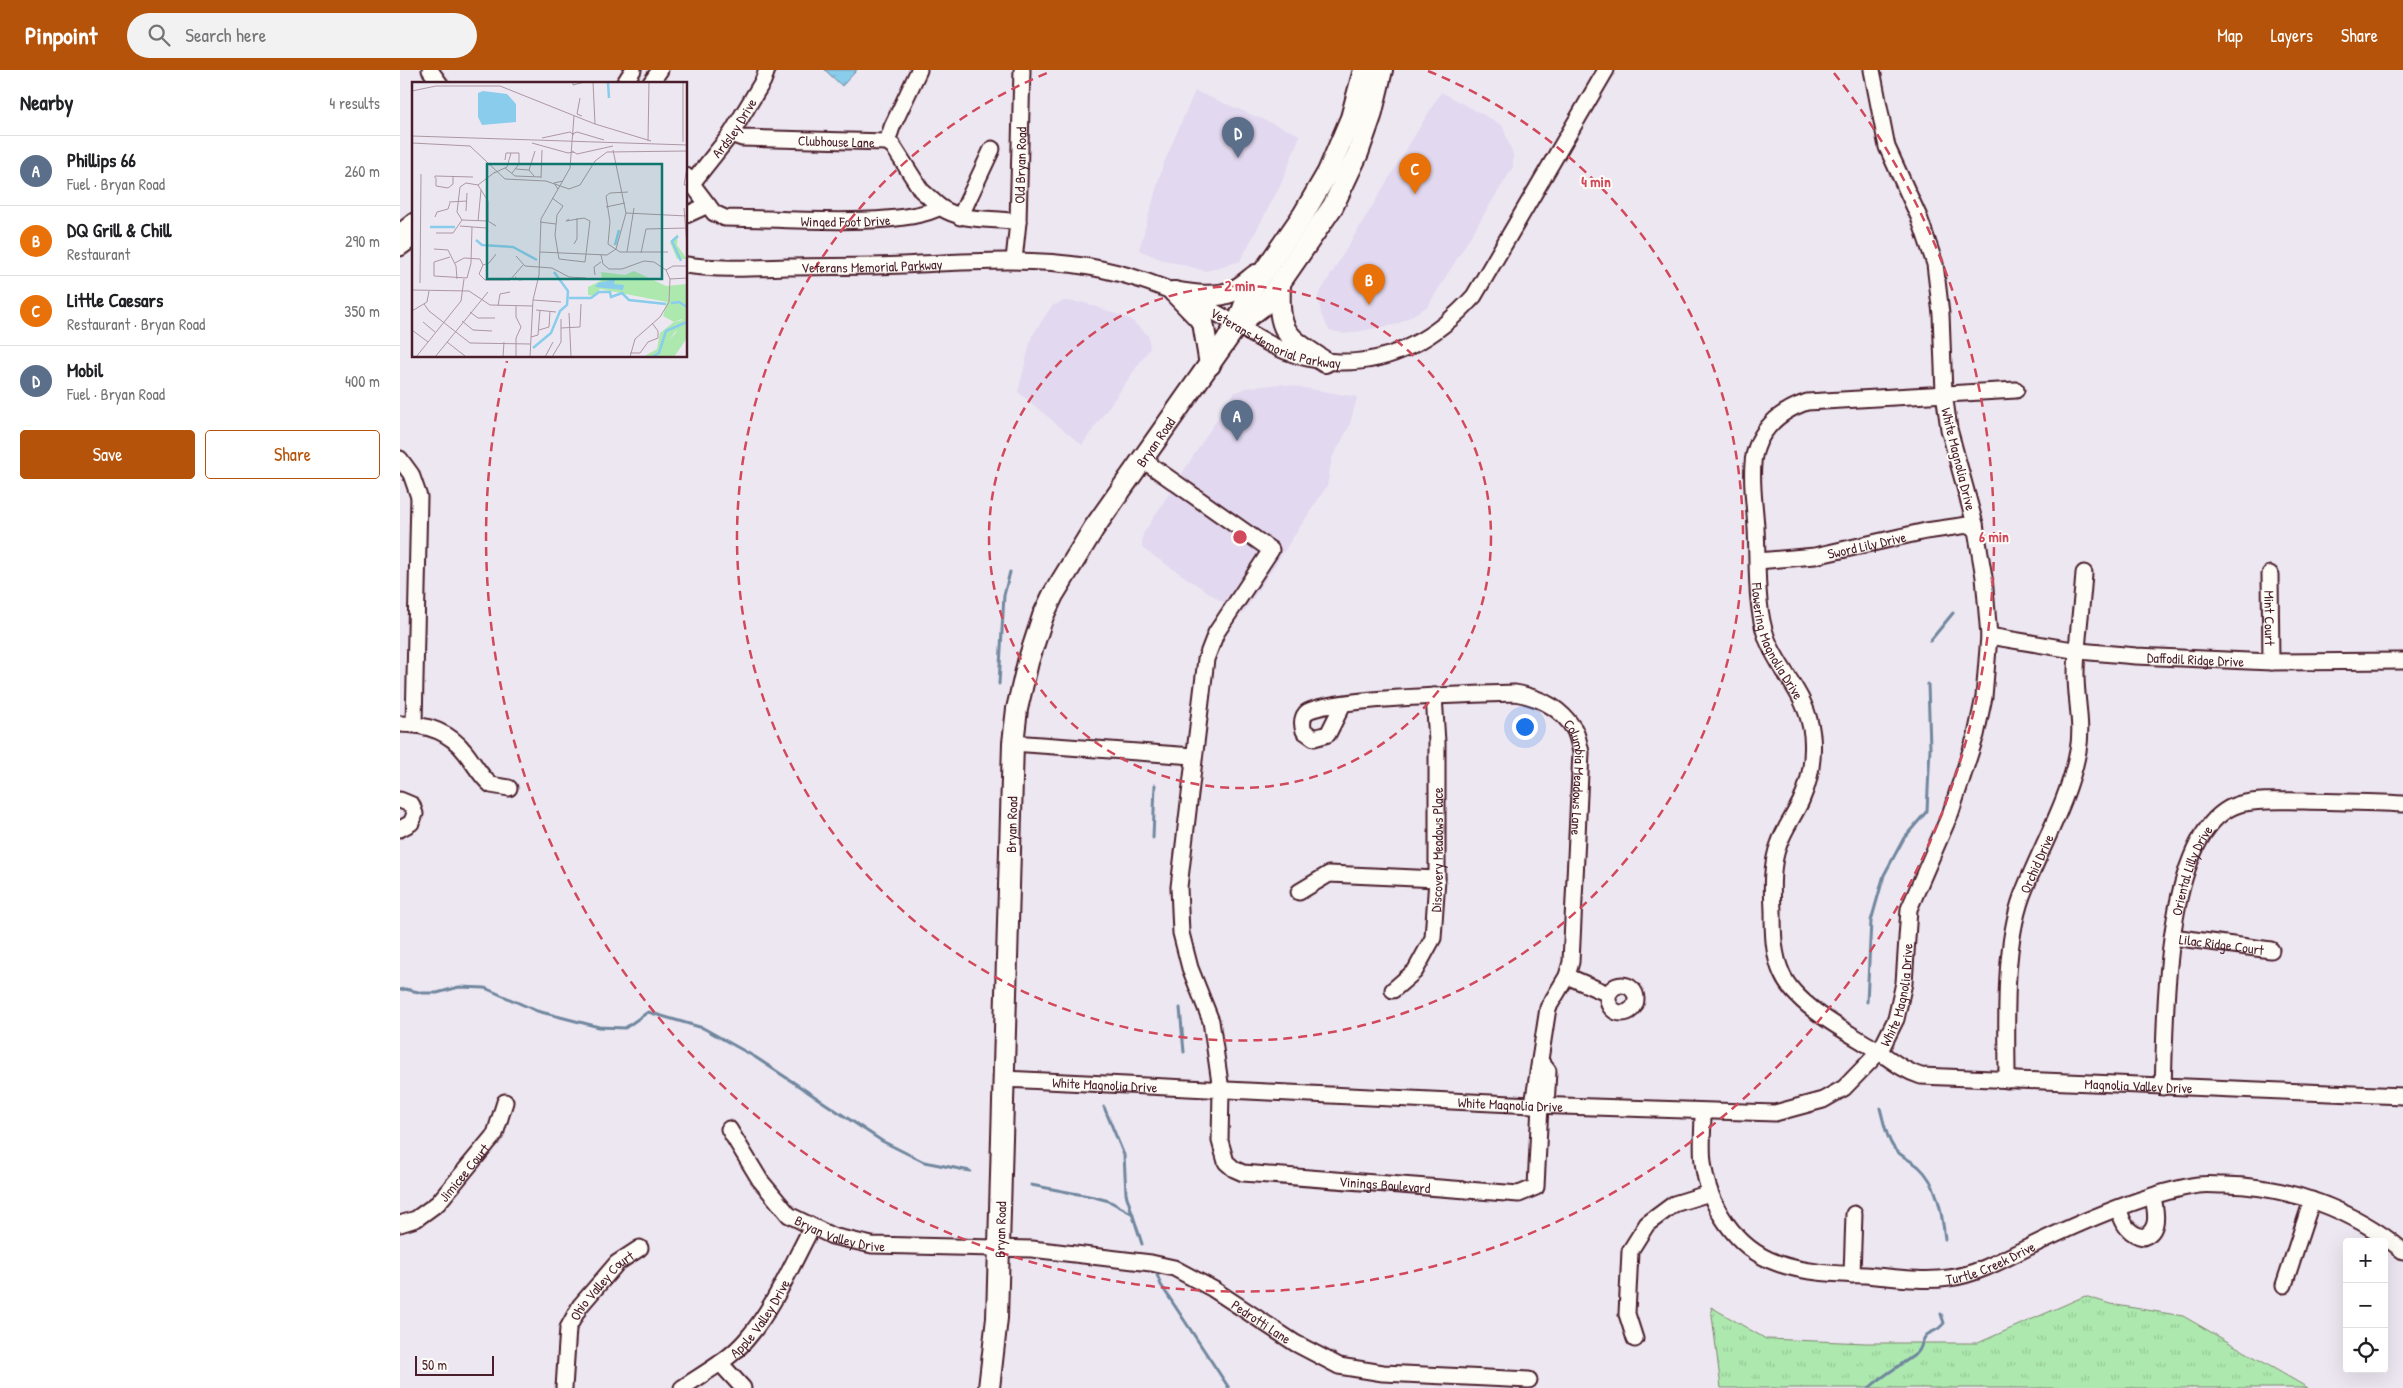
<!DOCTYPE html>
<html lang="en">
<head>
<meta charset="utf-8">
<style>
  :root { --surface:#fff; --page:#f2f2f2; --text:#202124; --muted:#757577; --line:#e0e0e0; --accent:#b45309 }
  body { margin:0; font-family:"Patrick Hand",sans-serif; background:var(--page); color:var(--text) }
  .controls { position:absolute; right:15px; bottom:15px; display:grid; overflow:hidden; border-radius:5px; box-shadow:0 5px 20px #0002 }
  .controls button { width:45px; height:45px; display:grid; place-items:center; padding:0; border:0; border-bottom:1px solid var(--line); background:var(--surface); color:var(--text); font:25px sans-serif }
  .scale { position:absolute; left:15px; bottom:12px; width:79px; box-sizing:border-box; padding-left:5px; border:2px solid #4a1f2b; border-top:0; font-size:14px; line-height:18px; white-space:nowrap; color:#4a1f2b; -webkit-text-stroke:4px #fdfcf7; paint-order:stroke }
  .you { position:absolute; left:1124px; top:656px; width:18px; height:18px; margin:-12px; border:4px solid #fff; border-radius:50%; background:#1a73e8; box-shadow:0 0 0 8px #1a73e833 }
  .badge { display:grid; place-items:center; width:32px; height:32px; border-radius:50%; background:var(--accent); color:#fff; font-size:16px; font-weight:700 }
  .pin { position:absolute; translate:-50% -41px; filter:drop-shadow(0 1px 2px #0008) }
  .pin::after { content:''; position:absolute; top:26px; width:18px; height:15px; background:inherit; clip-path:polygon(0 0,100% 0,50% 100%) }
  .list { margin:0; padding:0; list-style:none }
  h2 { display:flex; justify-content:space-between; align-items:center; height:65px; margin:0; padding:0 20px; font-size:21px }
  h2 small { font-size:16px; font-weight:400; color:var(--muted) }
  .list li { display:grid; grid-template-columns:32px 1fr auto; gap:15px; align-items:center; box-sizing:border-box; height:70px; padding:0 20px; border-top:1px solid var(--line) }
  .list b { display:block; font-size:19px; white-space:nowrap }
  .list p { margin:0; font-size:16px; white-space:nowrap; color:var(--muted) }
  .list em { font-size:16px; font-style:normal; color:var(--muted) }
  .actions { display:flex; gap:10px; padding:15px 20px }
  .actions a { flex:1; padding:11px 0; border:1px solid var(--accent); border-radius:5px; text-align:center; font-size:18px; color:var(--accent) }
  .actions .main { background:var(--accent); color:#fff }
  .icon { flex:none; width:28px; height:28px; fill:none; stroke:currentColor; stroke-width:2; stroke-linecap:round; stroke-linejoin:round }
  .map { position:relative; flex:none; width:2003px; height:1318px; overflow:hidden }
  header { display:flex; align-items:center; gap:30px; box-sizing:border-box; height:70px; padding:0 25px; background:var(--accent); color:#fff }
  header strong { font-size:24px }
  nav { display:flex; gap:28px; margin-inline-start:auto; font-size:18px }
  .search { width:350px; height:45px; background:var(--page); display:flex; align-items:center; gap:12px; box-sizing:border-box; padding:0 18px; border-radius:28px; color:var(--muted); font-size:19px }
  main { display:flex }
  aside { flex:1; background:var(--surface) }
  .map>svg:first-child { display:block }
</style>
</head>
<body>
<header>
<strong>Pinpoint</strong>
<div class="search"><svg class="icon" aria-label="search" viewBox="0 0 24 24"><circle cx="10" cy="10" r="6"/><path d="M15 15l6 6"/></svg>Search here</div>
<nav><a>Map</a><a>Layers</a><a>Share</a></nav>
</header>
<main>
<aside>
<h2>Nearby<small>4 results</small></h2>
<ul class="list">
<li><span class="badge" style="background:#5c6f8a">A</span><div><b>Phillips 66</b><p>Fuel · Bryan Road</p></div><em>260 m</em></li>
<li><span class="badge" style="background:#e8710a">B</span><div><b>DQ Grill &amp; Chill</b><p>Restaurant</p></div><em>290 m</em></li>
<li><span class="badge" style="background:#e8710a">C</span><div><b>Little Caesars</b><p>Restaurant · Bryan Road</p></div><em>350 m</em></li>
<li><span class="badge" style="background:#5c6f8a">D</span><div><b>Mobil</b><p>Fuel · Bryan Road</p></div><em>400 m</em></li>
</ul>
<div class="actions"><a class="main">Save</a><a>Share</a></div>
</aside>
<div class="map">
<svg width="2003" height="1318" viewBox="0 0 2003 1318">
  <defs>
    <pattern id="grass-tufts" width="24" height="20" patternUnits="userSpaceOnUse" patternTransform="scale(1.25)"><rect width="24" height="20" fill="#ade9af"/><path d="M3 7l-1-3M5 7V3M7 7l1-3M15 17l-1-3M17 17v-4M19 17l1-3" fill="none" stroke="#96c797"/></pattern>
    <pattern id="water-ripples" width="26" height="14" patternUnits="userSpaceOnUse" patternTransform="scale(1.25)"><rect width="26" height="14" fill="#8acceb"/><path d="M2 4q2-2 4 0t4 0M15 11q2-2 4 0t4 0" fill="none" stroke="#79afca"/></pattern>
  </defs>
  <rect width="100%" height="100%" fill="#ede7f2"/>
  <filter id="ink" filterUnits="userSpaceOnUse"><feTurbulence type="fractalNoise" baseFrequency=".02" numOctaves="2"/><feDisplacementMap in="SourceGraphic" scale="10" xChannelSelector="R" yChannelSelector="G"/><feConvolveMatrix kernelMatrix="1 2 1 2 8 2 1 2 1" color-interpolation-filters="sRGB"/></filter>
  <g filter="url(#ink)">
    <path fill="#e2d8ef" d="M 795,21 L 900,65 L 881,114 L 840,191 L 806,201 L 760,189 L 739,180 L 763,95 Z
      M 1041,22 L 1102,55 L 1113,84 L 1113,97 L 1028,236 L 998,254 L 945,264 L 929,260 L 921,244 L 918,226 Z
      M 664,231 L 685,233 L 730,249 L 748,265 L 750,278 L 682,375 L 618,322 L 632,266 L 652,236 Z
      M 880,314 L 957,327 L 949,357 L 932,388 L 927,416 L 842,545 L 742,478 L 743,464 L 834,323 L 845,318 Z"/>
    <path fill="url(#grass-tufts)" stroke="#7c846d" d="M 1685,1226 L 1710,1234 L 1783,1246 L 1908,1318 L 1321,1318 L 1311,1237 L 1366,1269 L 1466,1273 L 1578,1273 Z"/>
    <path fill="url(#water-ripples)" stroke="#70879e" d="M 425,0 L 457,0 L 442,16 Z"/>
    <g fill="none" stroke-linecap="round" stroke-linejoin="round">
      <path stroke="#70879e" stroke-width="3" d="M 1530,571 L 1553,543
        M 599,614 L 604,525 L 610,502
        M 753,768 L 755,715
        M 0,920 L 5,919 L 23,923 L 37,923 L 59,917 L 85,918 L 137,941 L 199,957 L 225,958 L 248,942 L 303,958 L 355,987 L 482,1071 L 524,1092 L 570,1101
        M 1467,932 L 1471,851 L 1484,805 L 1504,768 L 1527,741 L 1530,678 L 1528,614
        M 780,938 L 784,982
        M 704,1037 L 724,1085 L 726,1124 L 742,1174
        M 1480,1038 C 1483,1049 1485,1061 1490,1071 C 1495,1084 1509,1089 1519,1097 C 1538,1114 1542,1144 1545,1169
        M 631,1115 L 694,1127 L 709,1131 L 733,1144
        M 756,1202 L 761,1215 L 829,1318
        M 1469,1318 C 1483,1305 1501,1295 1516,1284 C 1523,1279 1521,1268 1528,1264 C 1535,1260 1539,1260 1544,1253 L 1541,1244"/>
      <defs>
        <g id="minor">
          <path d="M 30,0 L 40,14"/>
          <path d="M 224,14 L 233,0"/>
          <path d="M 250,14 L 260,0"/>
          <path id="s1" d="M 331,64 L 342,68 L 487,72 L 493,76 L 521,120 L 540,137"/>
          <path d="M 487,72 L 492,57 L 519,0"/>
          <path id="s2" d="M 286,106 L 314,143 L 325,148 C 374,148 502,159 540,137 C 564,153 591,147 618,152"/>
          <path id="s3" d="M 293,112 L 331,64 L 363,11 L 367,0"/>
          <path d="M 286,145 L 308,135"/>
          <path d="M 560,147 L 592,79"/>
          <path d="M 0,162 L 14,151"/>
          <path d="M 0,178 L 14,168"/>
          <path id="s4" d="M 614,190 L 618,152 L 622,0"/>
          <path id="s5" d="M 286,195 C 319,200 353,198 386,197 C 425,196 464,197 503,195 C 566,192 627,187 690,197 C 730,204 771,219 807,238 C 855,263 882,291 940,292 C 994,293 1039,265 1074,226 L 1206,0"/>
          <path id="s6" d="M 1616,320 L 1407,332 C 1386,339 1369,351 1359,371 C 1356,378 1353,386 1353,394 C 1351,415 1355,437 1356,458 C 1358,492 1355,537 1367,569 C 1381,605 1407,623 1412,665 C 1414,688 1410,711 1401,731 C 1394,746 1384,759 1379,774 C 1371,794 1372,819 1373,841 C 1373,862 1373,884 1382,904 C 1395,934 1442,959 1470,976 C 1487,986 1501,1000 1521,1006 L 2003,1026"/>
          <path d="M 0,389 L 11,404 L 19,427 L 14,654"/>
          <path id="s7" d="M 743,390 L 871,480 L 816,563 L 806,589 L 779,817 L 781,863 L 790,898 L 811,951 L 821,1020 L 820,1071 L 826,1092 L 834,1099 L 843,1103 L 1119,1124 L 1136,1117 L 1140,1035"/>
          <path id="s8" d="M 1358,491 L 1415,486 L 1526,461 L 1575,454"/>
          <path id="s9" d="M 1870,504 L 1871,592"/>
          <path id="s10" d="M 1589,566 L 1679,581 L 1736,586 L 1871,592 L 2003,591"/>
          <path id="s11" d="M 943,634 L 928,664 L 914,668 L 904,661 C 902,655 901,649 906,643 C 920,628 1084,624 1115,623 C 1139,627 1161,638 1174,659 C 1178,666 1179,675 1181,682 L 1171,892 L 1167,906 L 1148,938 L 1133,1035"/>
          <path d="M 0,654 C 25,654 49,661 65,682 C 74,693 80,706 91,715 L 109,718"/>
          <path d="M 613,673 L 793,686"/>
          <path d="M 0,730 L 12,735 L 15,744 L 11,753 L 0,759"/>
          <path d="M 899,822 L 929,804 L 1037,809"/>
          <path id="s12" d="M 1772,867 L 1871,880"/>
          <path d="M 1167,906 L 1208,924"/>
          <circle cx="1222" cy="929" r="14"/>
          <path id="s13" d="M 993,920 L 1015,901 L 1033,868 L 1037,809 L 1037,672 L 1034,626"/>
          <path d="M 1140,991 L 1148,1001 L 1146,1036"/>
          <path id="s14" d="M 603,1009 L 1133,1035 L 1375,1043 L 1423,1030 L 1444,1018 L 1480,981 L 1496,949 L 1504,913 L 1509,839 L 1551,742 L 1576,665 L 1584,627 L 1589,566 L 1584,507 L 1575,454 L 1549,359 L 1544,323 L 1541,244 L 1535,194 L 1519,147 L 1487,77 L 1472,0"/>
          <path id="s15" d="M 1607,1010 C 1607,953 1603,879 1622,826 C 1640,778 1669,731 1678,681 C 1683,655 1676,631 1676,605 C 1676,572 1682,537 1684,503"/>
          <path id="s16" d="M 1763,1017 C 1766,951 1762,756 1840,734 C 1861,729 1883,731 1904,731 C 1937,732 1970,732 2003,734"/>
          <path id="s17" d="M 1303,1042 C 1303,1058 1301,1076 1303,1092 C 1308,1135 1335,1178 1377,1193 C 1404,1203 1436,1204 1465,1205 C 1492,1207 1522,1212 1549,1208 C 1577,1205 1610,1186 1635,1174 C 1683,1151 1746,1123 1798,1115 C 1806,1114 1815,1115 1824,1115 C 1888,1116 1953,1139 2003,1181"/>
          <path id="s18" d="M 329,1059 L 360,1110 L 389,1145 L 432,1166 L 472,1175 L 632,1179 L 751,1193 L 774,1198 L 813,1219 L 895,1273 L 939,1296 L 983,1303 L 1129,1310"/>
          <path d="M 1719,1138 C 1722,1153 1728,1164 1743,1167 C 1760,1161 1756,1142 1753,1127"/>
          <path id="s19" d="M 0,1154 L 16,1149 L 38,1133 L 95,1064 L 105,1032"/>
          <path d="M 1452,1205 L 1454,1144"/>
          <path d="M 1884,1215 L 1912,1130"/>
          <path d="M 1235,1269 L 1227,1244 L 1230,1181 L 1247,1154 L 1274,1134 L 1310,1123"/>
          <path d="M 320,1293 L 343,1318"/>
          <path id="s20" d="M 164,1318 L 168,1258 L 180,1236 L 217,1193 L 240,1178"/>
          <path id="s21" d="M 282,1318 C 304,1303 329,1290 346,1270 C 374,1238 392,1194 412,1157"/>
        </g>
        <g id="major">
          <path d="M 880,214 C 878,263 885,266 925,292"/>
          <path d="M 774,222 C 792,225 816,229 833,221 C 841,218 849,210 856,205"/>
          <path d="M 774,222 L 803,252 L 810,295"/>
          <path d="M 837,255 L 866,233 L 933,136 L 958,83 L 971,46 L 982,0"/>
          <path id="s22" d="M 589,1318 L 597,1248 L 613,673 L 617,639 L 628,592 L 643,546 L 653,525 L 694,458 L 837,255 L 849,223 L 903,145 L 928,102 L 951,48 L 964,0"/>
        </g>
      </defs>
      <use href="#minor" stroke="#4a1f2b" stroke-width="19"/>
      <use href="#major" stroke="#4a1f2b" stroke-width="24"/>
      <use href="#minor" stroke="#fdfcf7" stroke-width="15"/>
      <use href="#major" stroke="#fdfcf7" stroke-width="20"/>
    </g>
  </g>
  <g fill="none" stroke="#d1495b" stroke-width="2.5" stroke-dasharray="9 6">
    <circle cx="840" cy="467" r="251"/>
    <path d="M1028 1A503 503 0 1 1 652 1"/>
    <path d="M1434 3A754 754 0 1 1 107 291"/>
  </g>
  <g text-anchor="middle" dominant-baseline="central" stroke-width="4" stroke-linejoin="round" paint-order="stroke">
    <g font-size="14" fill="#4a1f2b" stroke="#fdfcf7">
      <text stroke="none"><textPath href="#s3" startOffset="68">Ardsley Drive</textPath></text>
      <text stroke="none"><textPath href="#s1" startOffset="106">Clubhouse Lane</textPath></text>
      <text stroke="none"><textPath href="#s4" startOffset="95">Old Bryan Road</textPath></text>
      <text stroke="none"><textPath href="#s2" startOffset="179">Winged Foot Drive</textPath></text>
      <text stroke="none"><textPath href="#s5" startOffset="186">Veterans Memorial Parkway</textPath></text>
      <text stroke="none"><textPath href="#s5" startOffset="605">Veterans Memorial Parkway</textPath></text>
      <text stroke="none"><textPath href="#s22" startOffset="984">Bryan Road</textPath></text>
      <text transform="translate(1559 389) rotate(76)">White Magnolia Drive</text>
      <text stroke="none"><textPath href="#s8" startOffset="110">Sword Lily Drive</textPath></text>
      <text stroke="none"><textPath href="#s9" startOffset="44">Mint Court</textPath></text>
      <text stroke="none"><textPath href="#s6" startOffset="478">Flowering Magnolia Drive</textPath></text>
      <text stroke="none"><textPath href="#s10" startOffset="208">Daffodil Ridge Drive</textPath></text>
      <text stroke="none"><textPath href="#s11" startOffset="410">Columbia Meadows Lane</textPath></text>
      <text stroke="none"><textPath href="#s22" startOffset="564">Bryan Road</textPath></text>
      <text stroke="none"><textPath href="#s13" startOffset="155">Discovery Meadows Place</textPath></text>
      <text stroke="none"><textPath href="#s15" startOffset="221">Orchid Drive</textPath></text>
      <text stroke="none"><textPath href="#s16" startOffset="220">Oriental Lilly Drive</textPath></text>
      <text stroke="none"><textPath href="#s12" startOffset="50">Lilac Ridge Court</textPath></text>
      <text stroke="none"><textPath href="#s14" startOffset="958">White Magnolia Drive</textPath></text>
      <text stroke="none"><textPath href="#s14" startOffset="102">White Magnolia Drive</textPath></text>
      <text stroke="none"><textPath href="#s6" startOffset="1220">Magnolia Valley Drive</textPath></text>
      <text stroke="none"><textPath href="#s14" startOffset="508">White Magnolia Drive</textPath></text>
      <text stroke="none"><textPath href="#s19" startOffset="84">Jimicee Court</textPath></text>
      <text stroke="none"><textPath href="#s7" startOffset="958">Vinings Boulevard</textPath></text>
      <text stroke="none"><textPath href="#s18" startOffset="160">Bryan Valley Drive</textPath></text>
      <text stroke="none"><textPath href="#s22" startOffset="159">Bryan Road</textPath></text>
      <text stroke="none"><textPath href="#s17" startOffset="399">Turtle Creek Drive</textPath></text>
      <text stroke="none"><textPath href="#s20" startOffset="115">Ohio Valley Court</textPath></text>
      <text stroke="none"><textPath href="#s21" startOffset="106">Apple Valley Drive</textPath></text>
      <text stroke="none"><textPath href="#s18" startOffset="600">Pedrotti Lane</textPath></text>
    </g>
  </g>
  <g transform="translate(12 12)">
    <rect width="275" height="275" fill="#ede7f2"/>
    <path d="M 222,189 L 254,204 L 275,202 L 275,256 L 262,275 L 242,275 L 269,245 L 270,237 L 262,240 L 251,234 L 255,220 L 188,207 L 183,214 L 176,213 L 176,205 L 190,198 L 189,190 L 213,193 Z" fill="#ade9af"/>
    <path d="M 266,152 L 265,163 L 275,177 L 265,177 L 258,160 ZM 275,237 L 275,245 L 263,250 L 250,269 L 242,275 L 231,275 L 245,267 L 248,251 L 262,240 Z" fill="#ade9af"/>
    <path d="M 71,9 L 95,12 L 104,22 L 104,40 L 70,43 L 66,35 L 66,11 ZM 203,197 L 202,202 L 212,203 L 211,208 L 183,205 L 186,201 Z" fill="#8acceb"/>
    <path fill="none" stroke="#8acceb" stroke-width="2.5" d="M 196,0 L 197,16M 18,145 L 43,145M 266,154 L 260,159 L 269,179M 64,158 L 70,163 L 101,165 L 125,178M 203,163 L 207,148M 157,216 L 179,216 L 187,210 L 198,210 L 199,215 L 210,211 L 217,218 L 254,222M 259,221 L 267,220 L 275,225M 121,266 L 139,251 L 148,229 L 155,223 L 156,209 L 142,190M 240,275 L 247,271 L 254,249 L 275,240"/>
    <path fill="none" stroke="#ac97a2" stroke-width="1" d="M 161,0 L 161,3 L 173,0M 181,0 L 183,42M 0,9 L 24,4 L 88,4 L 183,42 L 239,59M 168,16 L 165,32 L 170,34M 160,52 L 165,50 L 192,58M 0,54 L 275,63M 130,56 L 158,50 L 162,53M 236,59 L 237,0M 271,60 L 271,0M 0,61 L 58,64 L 93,97 L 134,99 L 157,107 L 168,103 L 183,79 L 195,70 L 275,69M 120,61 L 156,71 L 162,70M 160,69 L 165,72 L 201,64M 275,69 L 275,85M 93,78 L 94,71 L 107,71 L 107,82 L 100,91M 275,85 L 272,103 L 275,103M 93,86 L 103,94 L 129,95M 104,87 L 117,88 L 122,94M 117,88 L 123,69M 83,90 L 66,103 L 54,101 L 48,105 L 45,130 L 50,138 L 76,139 L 84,144M 82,91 L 95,85 L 99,71M 23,96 L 23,94 L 61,95M 24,96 L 24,104 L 36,106 L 41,102 L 41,94M 129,96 L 130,68M 66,103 L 76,119 L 76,139M 146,107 L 142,101 L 151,99M 216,110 L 198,111 L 194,114 L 198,140 L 196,162 L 208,170 L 256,170M 140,116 L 151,124 L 145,133 L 143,153 L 147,177 L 173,180 L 174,172M 37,120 L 55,119M 194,125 L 213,121M 272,126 L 275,164M 54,129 L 55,111M 214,131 L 275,134M 23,135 L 25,130 L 36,127 L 38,121M 157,137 L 154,139 L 172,136 L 178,139 L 174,172M 66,139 L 69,108M 128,140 L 144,142M 48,144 L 74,146M 24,151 L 41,151 L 50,138M 162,162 L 165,157 L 165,136M 22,167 L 36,168 L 44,184 L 45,197M 128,170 L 195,173 L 204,167 L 214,131 L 201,68M 215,170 L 222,126M 229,171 L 234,147 L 275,146M 189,173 L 191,182 L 197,187 L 210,187 L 232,179 L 242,180 L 254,188 L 258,197 L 257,220 L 248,235 L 223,257 L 218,275M 104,174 L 113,184 L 140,186 L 157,195 L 174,196M 38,175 L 22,180 L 22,194 L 55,196 L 59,181 L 60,145M 43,181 L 52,176 L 68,177 L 71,183 L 67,192 L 73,198 L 98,198 L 111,183M 71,183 L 77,181 L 84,172M 254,188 L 261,184 L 275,184M 183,193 L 182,185 L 189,180M 103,195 L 107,198 L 118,197M 258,197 L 275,196M 8,201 L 9,92M 0,208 L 57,209 L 78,223 L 121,224M 121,218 L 149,220M 12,222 L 17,229 L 58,261 L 118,262M 86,224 L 88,212 L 98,210M 124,228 L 144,230M 0,229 L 15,220 L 17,209M 58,230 L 66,236 L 83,236M 157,231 L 159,275M 50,239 L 61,248 L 80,249M 11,240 L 23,250M 149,246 L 168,245 L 169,222M 0,248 L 16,260M 127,248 L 137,245 L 138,229M 119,255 L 126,253 L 128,228M 35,260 L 53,274M 218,271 L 228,271 L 236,260 L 246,256 L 246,249 L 240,241M 4,275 L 49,219 L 52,197M 23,275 L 76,210M 91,275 L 92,260M 104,275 L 104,256 L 109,245 L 104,235 L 104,224M 118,275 L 121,218 L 127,193 L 129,137 L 158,86 L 162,34M 133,275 L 141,260M 140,275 L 149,260 L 149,237"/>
    <path fill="#0f766e" fill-opacity="0.15" stroke="#0f766e" stroke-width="2.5" d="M 75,82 L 250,82 L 250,197 L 75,197 Z"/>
    <rect width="275" height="275" fill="none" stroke="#4a1f2b" stroke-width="2.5"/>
  </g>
  <circle cx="840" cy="467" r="8" fill="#d1495b" stroke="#fdfcf7" stroke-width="2.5"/>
  <g font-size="15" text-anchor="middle" font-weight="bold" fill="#d1495b" stroke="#fdfcf7" stroke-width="4" stroke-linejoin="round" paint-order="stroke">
    <text x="1196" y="117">4 min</text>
    <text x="840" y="221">2 min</text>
    <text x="1594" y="472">6 min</text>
  </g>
</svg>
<div class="controls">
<button>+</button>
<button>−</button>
<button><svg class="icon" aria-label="locate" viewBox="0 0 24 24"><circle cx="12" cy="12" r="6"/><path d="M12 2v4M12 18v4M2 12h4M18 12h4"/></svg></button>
</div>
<div class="scale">50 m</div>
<div class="you"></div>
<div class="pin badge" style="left:837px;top:371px;background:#5c6f8a">A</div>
<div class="pin badge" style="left:969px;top:235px;background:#e8710a">B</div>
<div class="pin badge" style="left:1015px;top:124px;background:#e8710a">C</div>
<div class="pin badge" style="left:838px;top:88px;background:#5c6f8a">D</div>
</div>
</main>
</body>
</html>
